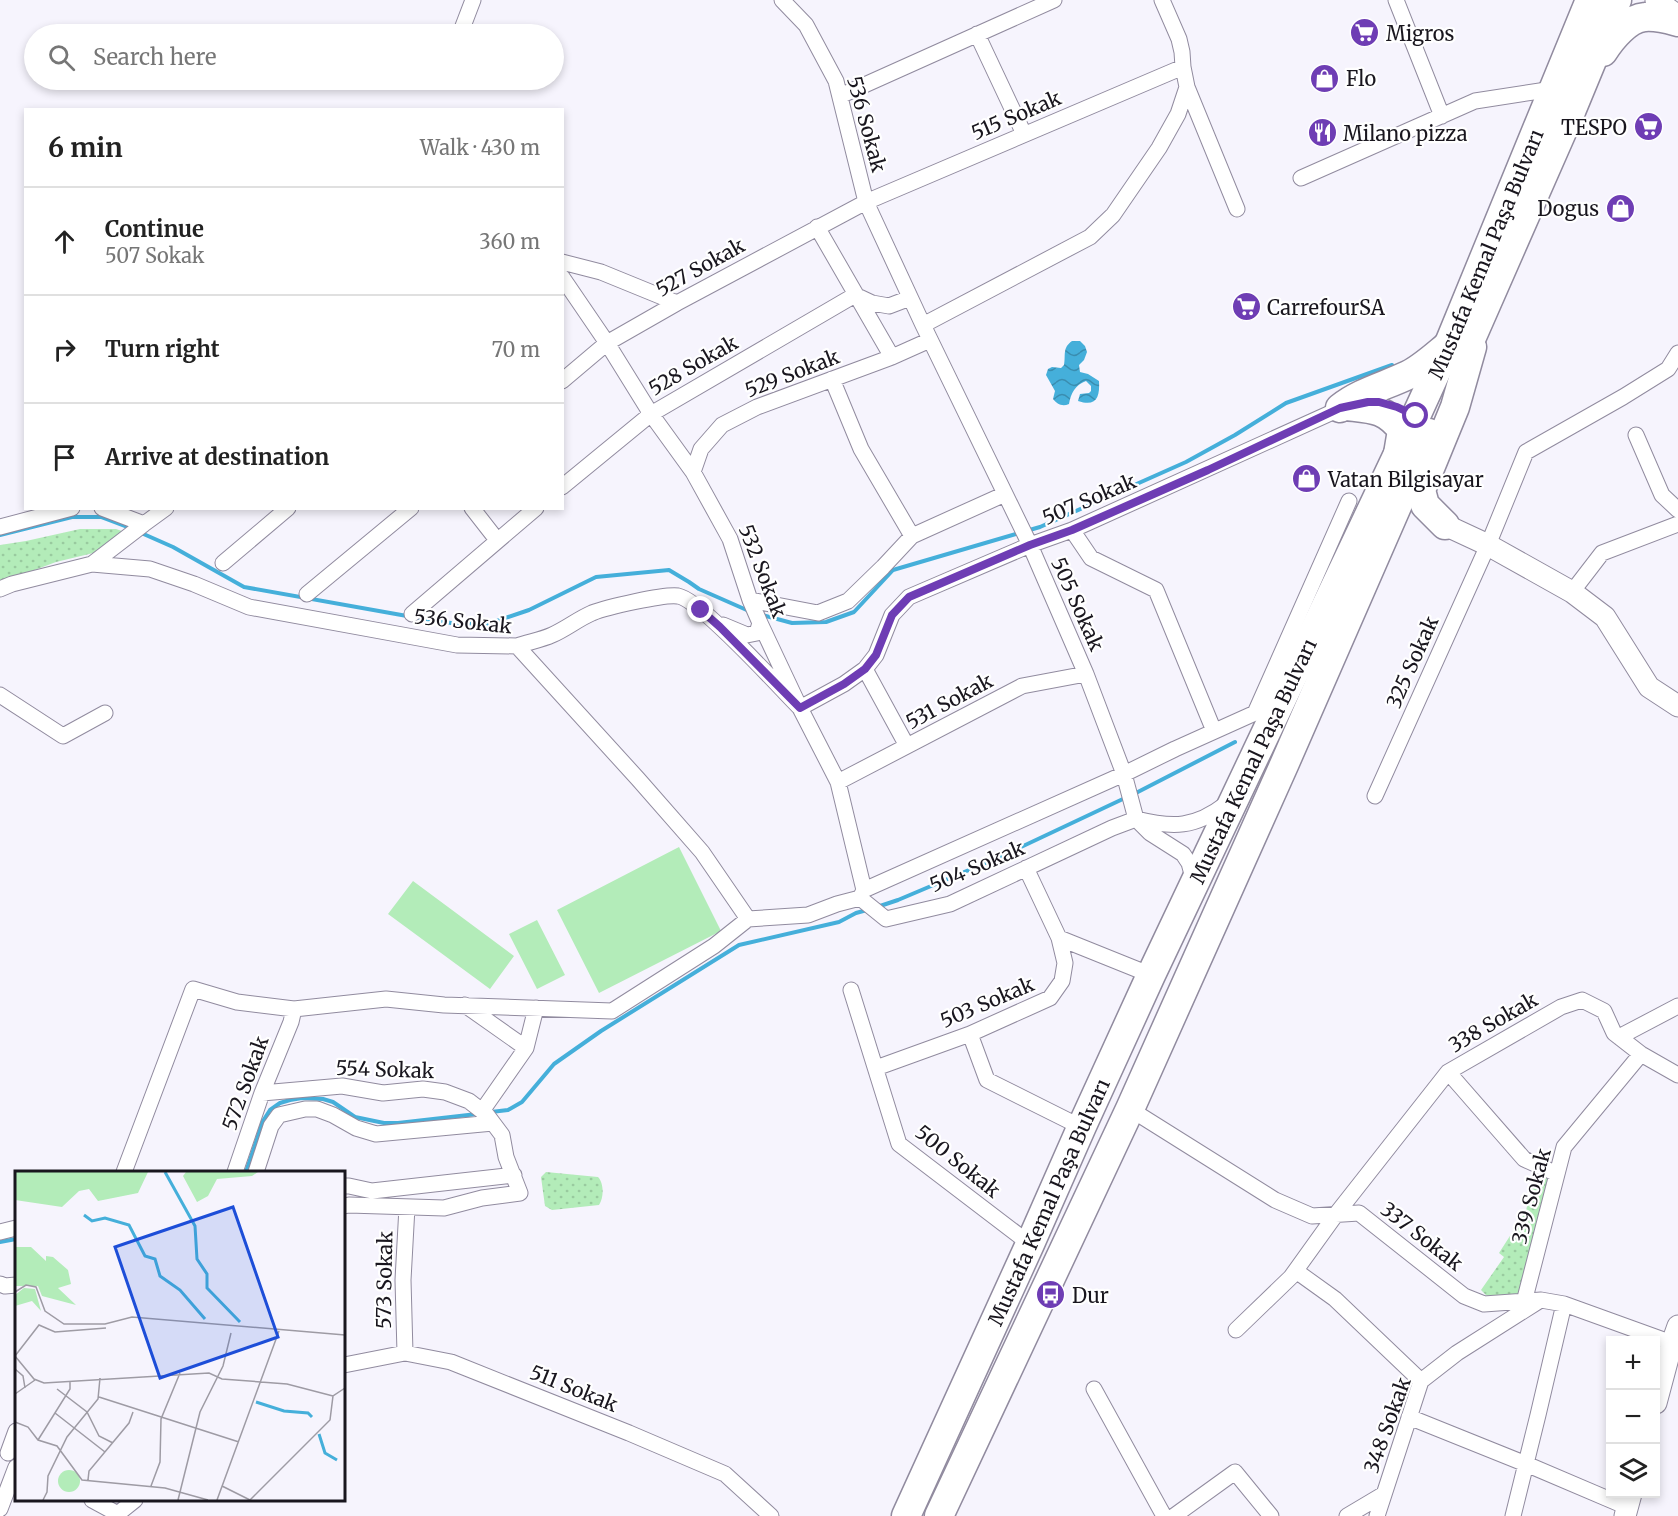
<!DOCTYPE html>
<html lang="en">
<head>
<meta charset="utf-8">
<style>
  :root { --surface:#fff; --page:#f6f6f6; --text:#222; --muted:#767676; --line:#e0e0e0 }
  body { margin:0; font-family:Merriweather,serif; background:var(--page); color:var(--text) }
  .controls { position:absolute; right:18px; bottom:18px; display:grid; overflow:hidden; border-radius:0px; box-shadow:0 3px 9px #0003 }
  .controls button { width:54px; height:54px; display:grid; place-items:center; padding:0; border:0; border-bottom:2px solid var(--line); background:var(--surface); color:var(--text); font:30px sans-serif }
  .stop { position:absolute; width:18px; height:18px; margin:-14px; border:4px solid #6e3db4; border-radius:50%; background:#fff }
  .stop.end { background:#6e3db4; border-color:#fff; box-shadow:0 2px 6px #0008 }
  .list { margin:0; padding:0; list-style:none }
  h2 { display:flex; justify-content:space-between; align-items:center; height:78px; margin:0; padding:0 24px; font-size:26px }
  h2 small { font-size:20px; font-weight:400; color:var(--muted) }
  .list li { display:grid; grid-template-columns:39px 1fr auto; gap:18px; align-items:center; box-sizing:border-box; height:108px; padding:0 24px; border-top:2px solid var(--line) }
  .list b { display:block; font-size:22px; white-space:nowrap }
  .list p { margin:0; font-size:20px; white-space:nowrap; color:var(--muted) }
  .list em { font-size:20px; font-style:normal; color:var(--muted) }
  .icon { flex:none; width:33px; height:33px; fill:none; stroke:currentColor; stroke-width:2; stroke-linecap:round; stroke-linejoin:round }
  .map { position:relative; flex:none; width:1678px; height:1516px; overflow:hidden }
  .search { position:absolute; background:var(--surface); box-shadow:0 3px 9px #0003; left:24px; top:24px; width:540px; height:66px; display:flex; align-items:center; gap:15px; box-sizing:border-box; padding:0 21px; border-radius:33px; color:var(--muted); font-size:22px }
  .panel { position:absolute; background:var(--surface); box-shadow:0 3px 9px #0003; left:24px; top:108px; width:540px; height:402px; border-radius:0px }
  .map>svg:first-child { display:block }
</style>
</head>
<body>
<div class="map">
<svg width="1678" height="1516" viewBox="0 0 1678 1516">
  <defs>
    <pattern id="park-dots" width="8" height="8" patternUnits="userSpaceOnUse" patternTransform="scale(1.5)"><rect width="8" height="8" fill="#b3ecb9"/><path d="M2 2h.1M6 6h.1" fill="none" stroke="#99ca9f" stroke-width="1.8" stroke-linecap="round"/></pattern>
    <pattern id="water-waves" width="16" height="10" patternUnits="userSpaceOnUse" patternTransform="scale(1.5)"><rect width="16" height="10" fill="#45afda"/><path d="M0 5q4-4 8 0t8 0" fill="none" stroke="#398db0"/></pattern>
  </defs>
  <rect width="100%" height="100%" fill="#f6f4fd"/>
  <path fill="#b3ecb9" d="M 679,847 L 721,931 L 599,993 L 557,910 Z
    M 413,881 L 514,956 L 490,989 L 388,914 Z
    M 537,920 L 565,975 L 537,989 L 509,934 Z"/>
  <path fill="url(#park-dots)" d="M 80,529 L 116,529 L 134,535 L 114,548 L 56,562 L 0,583 L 0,545 L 26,541 Z
    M 1535,1168 L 1555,1176 L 1523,1289 L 1510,1301 L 1490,1299 L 1481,1290 L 1504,1257 L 1499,1253 L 1526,1211 Z
    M 546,1172 L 598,1177 C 604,1183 604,1198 599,1205 L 552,1210 L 545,1206 L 541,1177 Z"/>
  <path fill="url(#water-waves)" d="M 1072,341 L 1080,341 L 1085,346 L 1087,352 L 1084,360 L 1079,365 L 1080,372 L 1088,374 L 1099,381 C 1100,398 1096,407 1078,401 L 1080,394 L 1089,393 L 1091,391 L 1091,386 L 1086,381 C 1075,385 1071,393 1069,404 C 1062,407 1057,404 1053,399 L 1055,391 L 1046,375 L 1048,369 L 1052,367 L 1061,368 L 1064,365 C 1066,355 1062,348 1072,341 Z"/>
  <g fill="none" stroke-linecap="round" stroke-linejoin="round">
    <path stroke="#45afda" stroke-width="4" d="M 1026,531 L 1040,527 L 1186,462 L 1235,435 L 1286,403 L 1392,365
      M 139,532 L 173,547 L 244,587 L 407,616
      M 0,535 L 72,517 L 101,517 L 130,528
      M 762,615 L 792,623 L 826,622 L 854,612 L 893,570 L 1019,533
      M 414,617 L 451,623 L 488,624 L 529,610 L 596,577 L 669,570 L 689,582 L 699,589 L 749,611
      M 1132,795 L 1235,742
      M 877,907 L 898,900 L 1002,856 L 1125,798
      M 491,1112 L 508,1110 L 522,1102 L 554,1064 L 601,1031 L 739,945 L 839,922 L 856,913 L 867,910
      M 246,1172 L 263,1121 L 270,1110 L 280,1103 L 290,1100 L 302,1098 L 323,1099 L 333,1102 L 355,1117 L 384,1123 L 398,1123 L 477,1114
      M 0,1242 L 16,1239"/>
    <defs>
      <path id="street" d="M 782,0 L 806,25 L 836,81 L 866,202 L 923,325 L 1030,545 L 1086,674 L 1124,774 L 1136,819 L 1150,833 L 1183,854 L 1189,863 L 1192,874 L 1191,882
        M 1396,0 L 1442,116
        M 460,34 L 473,0
        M 977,34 L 1024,134
        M 1187,87 L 1237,209
        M 840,96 L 1054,0
        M 1301,178 L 1475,101 L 1553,89
        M 817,227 L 892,357
        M 562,262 L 601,272 L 677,303
        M 562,277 L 607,343 L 651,414 L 693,472 L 730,539 L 750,600 L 760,623 L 800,708 L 838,782 L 864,890 L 860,898
        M 923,325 L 1090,237 L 1113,215 L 1159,148 L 1178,114 L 1187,87 L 1183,67 L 1182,52 L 1179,39 L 1162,0
        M 832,379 L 861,449 L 912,536
        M 562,381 L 607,343 L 677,303 L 866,202 L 1183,67
        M 1636,435 L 1662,495 L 1678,510
        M 693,472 L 701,449 L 722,425 L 757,407 L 892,357 L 930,340
        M 562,487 L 651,414 L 855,295 L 872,303 L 889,306 L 910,298
        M 102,508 L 144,524
        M 472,508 L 497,540
        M 0,527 L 72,508
        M 1072,530 L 1091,558 L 1156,590 L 1214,731
        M 223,563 L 288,508
        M 92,564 L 150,569 L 194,584 L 249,607 L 457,645 L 517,646 L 638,779 L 702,852 L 748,919
        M 0,589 L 12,584 L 92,564 L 144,524 L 166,508
        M 1572,592 L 1602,553 L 1678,524
        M 307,594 L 411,508
        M 750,600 L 818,613 L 848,601 L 883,567 L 912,536 L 1005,494
        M 412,614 L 536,508
        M 723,625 L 747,635 L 757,633 L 760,623
        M 517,646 C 528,642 541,640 552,635 C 566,629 578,619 592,613 C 607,607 664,594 678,596 C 701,600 779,687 800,708 L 844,684 L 865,669 L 876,655 L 892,615 L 909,597 L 1030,545 L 1072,530 L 1346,406
        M 865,669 L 907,746
        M 0,695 L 63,736 L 105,713
        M 838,782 L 1022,686 L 1086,674
        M 1375,796 L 1488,545 L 1526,452 L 1623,397 L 1668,369 L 1678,353
        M 1136,819 C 1173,828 1195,828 1226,804
        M 864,890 L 1124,774 L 1175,749 L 1255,713 L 1349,501
        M 860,898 L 886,919 L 950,904 L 1112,828 L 1136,819
        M 1059,938 L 1151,975
        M 851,990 L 899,1144 L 1030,1244
        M 465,1005 L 526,1048
        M 970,1034 L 987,1080 L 1069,1121 L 1082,1126
        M 1619,1037 L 1678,1006
        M 876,1068 L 970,1034 L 1050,998 L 1062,981 L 1065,963 L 1059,938 L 1026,868
        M 1448,1072 L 1524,1159 L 1557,1174
        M 262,1093 L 342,1086 L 383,1093 L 423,1089 L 445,1092 L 469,1101 L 487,1115 L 502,1135 L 506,1157 L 520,1193 L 482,1198 L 444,1208 L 349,1205 L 344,1206
        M 1130,1109 L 1275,1200 L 1312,1216 L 1359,1213 L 1464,1296 L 1484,1304 L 1541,1300 L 1564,1304 L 1672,1343
        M 482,1111 L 526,1048 L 536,1008
        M 124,1172 L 193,989 L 237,1002 L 294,1009 L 386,999 L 444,1005 L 612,1011 L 714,946 L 748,919 L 808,915 L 837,904 L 860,898
        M 235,1172 L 262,1093 L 291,1022 L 294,1009
        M 256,1172 L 271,1126 L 279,1115 L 305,1109 L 317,1109 L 333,1115 L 356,1128 L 376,1134 L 493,1123
        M 344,1186 L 349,1186 L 372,1191 L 514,1175
        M 0,1232 L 16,1228
        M 1296,1271 L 1335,1299 L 1421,1381
        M 0,1284 L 5,1286 L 16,1285
        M 1524,1302 L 1564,1147 L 1641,1054
        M 1236,1330 L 1291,1277 L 1337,1213 L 1448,1072 L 1561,1007 L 1582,1000 L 1604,1011 L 1614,1033 L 1641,1054 L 1678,1075
        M 405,1353 L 403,1280 L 407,1207
        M 344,1365 L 405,1353 L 451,1362 L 629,1433 L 725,1474 L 771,1516
        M 1094,1389 L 1164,1516
        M 1409,1417 L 1526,1464 L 1627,1507
        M 8,1453 L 16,1431
        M 92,1500 L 118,1514
        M 0,1509 L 16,1467
        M 115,1516 L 135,1500
        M 1174,1516 L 1235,1472 L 1271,1516
        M 1347,1516 L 1384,1494
        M 1377,1516 L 1421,1381 L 1457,1353 L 1539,1301
        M 1513,1516 L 1538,1415 L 1564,1304"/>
      <path id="secondary" d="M 1656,0 L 1678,16
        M 1445,525 L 1488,545 L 1572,592 L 1605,617 L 1649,687 L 1678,706
        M 1656,1403 L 1672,1343 L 1678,1326
        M 1625,1516 L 1631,1494"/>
      <g id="highway">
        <path d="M 1603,52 C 1611,39 1628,18 1645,17 C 1657,16 1667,19 1678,22"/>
        <path d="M 1460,364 L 1572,109 L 1617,0"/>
        <path d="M 1346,406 C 1372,409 1385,408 1402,430 L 1398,454"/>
        <path d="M 1340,408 C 1360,392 1385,386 1408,375 C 1422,368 1434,357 1446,347"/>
        <path d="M 1445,525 L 1425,505 L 1421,490 L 1455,407 L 1472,347"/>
        <path id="s1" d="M 906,1516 L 1030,1244 L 1082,1126 L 1151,975 L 1416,416 L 1448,346 L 1590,0"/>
        <path d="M 939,1516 L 1130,1109 L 1284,765 L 1429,433"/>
      </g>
    </defs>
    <use href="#street" stroke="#918b9f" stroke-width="17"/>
    <use href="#secondary" stroke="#918b9f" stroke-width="23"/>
    <use href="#highway" stroke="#918b9f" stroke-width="31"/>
    <use href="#street" stroke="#fff" stroke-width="15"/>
    <use href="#secondary" stroke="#fff" stroke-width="21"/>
    <use href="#highway" stroke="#fff" stroke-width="28"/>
  </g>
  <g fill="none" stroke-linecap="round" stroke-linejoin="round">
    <path stroke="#6e3db4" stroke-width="8" d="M 701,610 L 720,627 L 800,708 L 844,684 L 865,669 L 876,655 L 892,615 L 909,597 L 1030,545 L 1072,530 L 1208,470 L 1340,408 L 1368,402 L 1379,402 L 1397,407 L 1416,416"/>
  </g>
  <defs>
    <symbol id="supermarket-disc" viewBox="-11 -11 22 22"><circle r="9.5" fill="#6e3db4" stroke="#fff"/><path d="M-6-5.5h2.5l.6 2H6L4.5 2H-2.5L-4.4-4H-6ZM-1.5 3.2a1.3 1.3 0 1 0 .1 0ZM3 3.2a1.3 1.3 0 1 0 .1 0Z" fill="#fff"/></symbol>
    <symbol id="shop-disc" viewBox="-11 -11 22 22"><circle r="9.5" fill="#6e3db4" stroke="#fff"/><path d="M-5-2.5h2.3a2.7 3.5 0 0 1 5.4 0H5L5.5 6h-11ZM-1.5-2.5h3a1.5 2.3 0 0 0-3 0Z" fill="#fff"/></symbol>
    <symbol id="restaurant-disc" viewBox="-11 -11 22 22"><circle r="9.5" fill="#6e3db4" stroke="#fff"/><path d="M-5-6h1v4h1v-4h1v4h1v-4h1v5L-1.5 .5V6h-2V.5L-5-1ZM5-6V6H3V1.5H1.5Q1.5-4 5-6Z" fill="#fff"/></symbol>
    <symbol id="bus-disc" viewBox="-11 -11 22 22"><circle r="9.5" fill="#6e3db4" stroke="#fff"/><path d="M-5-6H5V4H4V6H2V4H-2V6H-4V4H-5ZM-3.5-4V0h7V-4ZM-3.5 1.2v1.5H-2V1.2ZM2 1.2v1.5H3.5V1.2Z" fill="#fff"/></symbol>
  </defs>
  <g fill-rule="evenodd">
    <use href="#supermarket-disc" x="1348" y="16" width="33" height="33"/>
    <use href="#shop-disc" x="1308" y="62" width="33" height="33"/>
    <use href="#supermarket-disc" x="1632" y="110" width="33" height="33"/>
    <use href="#restaurant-disc" x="1306" y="116" width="33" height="33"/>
    <use href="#shop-disc" x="1604" y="192" width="33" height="33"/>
    <use href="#supermarket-disc" x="1230" y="290" width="33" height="33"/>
    <use href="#shop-disc" x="1290" y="462" width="33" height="33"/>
    <use href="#bus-disc" x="1034" y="1278" width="33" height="33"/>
  </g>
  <g text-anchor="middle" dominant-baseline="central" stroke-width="4.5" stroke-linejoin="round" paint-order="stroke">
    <g font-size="20" fill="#19161e" stroke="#fff" text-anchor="start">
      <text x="1386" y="33">Migros</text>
      <text x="1346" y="78">Flo</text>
      <text x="1627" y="127" text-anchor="end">TESPO</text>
      <text x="1343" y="133">Milano pizza</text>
      <text x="1599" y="208" text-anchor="end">Dogus</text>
      <text x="1267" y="307">CarrefourSA</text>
      <text x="1328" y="479">Vatan Bilgisayar</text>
      <text x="1072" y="1295">Dur</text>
    </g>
    <g font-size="20" fill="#19161e" stroke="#fff">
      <text transform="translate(1016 115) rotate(-23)">515 Sokak</text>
      <text transform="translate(867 124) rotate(75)">536 Sokak</text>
      <text stroke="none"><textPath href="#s1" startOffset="1389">Mustafa Kemal Paşa Bulvarı</textPath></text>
      <text transform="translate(700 267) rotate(-29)">527 Sokak</text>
      <text transform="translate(693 365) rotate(-30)">528 Sokak</text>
      <text transform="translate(792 373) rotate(-21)">529 Sokak</text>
      <text transform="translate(1089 499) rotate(-23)">507 Sokak</text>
      <text transform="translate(763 571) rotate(69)">532 Sokak</text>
      <text transform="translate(1078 604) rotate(66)">505 Sokak</text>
      <text transform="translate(463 621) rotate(6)">536 Sokak</text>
      <text transform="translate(1412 662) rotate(-66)">325 Sokak</text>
      <text transform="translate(949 701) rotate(-28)">531 Sokak</text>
      <text stroke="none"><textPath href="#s1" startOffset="831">Mustafa Kemal Paşa Bulvarı</textPath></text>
      <text transform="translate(977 866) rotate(-23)">504 Sokak</text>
      <text transform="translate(987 1002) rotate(-23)">503 Sokak</text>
      <text transform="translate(1493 1022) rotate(-30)">338 Sokak</text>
      <text transform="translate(385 1069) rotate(2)">554 Sokak</text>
      <text transform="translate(245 1083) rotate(-70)">572 Sokak</text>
      <text transform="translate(958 1161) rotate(39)">500 Sokak</text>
      <text transform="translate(1531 1196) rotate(-75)">339 Sokak</text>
      <text stroke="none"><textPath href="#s1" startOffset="345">Mustafa Kemal Paşa Bulvarı</textPath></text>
      <text transform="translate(1422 1236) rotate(38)">337 Sokak</text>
      <text transform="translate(384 1280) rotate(-89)">573 Sokak</text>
      <text transform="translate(574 1388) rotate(22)">511 Sokak</text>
      <text transform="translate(1387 1425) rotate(-70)">348 Sokak</text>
    </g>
  </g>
  <g transform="translate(15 1171)">
    <rect width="330" height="330" fill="#f6f4fd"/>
    <path d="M 0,1 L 133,1 L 123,22 L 83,30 L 74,18 L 64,20 L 47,36 L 0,29 ZM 171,1 L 243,1 L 237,5 L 202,8 L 193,25 L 182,31 L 168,5 ZM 0,76 L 16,76 L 31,90 L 31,85 L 38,86 L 53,99 L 56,113 L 43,117 L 61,134 L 27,125 L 23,115 L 0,115 ZM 9,117 L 20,118 L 26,140 L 17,130 L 0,135 L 0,124 Z" fill="#b3ecb9"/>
    <path d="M43 310a11 11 0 1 1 22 0a11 11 0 1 1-22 0Z" fill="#b3ecb9"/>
    <path fill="none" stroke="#45afda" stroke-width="3" d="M 150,1 L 180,55 L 182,88 L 192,103 L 192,117 L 225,151M 69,44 L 77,50 L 90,47 L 114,54 L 130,85 L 140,88 L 145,105 L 165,119 L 190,148M 241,231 L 269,240 L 293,242 L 297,246M 304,263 L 310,282 L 322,289"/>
    <path fill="none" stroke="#9e9ba4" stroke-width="1.5" d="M 0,121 L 11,114 L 21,116 L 30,140 L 49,153 L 90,153 L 117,146 L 330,164M 0,185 L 19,208 L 29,212 L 194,202 L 207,208 L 272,213 L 318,225M 0,185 L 24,154 L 40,161 L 91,157M 0,198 L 8,205 L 10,217M 42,218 L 72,241 L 84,265 L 98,272M 0,223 L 20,209M 84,226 L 224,271M 40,242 L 90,281M 0,251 L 13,256 L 23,269 L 42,275 L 67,309 L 150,317 L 193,329M 23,269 L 55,218 L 55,210M 73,309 L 74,300 L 114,252 L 118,241M 136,315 L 145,291 L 146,248 L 165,202M 207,315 L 235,329M 28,329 L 32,321 L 33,305 L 52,266 L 83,228 L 85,207M 163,329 L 185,241 L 208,195 L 216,162M 202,329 L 264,160M 235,329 L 315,249 L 318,225 L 330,217"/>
    <path fill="#1d4ed8" fill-opacity="0.15" stroke="#1d4ed8" stroke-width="3" d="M 218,36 L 263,166 L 145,207 L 100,76 Z"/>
    <rect width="330" height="330" fill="none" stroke="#19161e" stroke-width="3"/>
  </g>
</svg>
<div class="controls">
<button>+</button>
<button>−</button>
<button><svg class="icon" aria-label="layers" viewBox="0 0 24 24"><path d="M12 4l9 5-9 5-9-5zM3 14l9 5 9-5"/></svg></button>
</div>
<div class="stop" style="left:1416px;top:416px"></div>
<div class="stop end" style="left:701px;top:610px"></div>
<div class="search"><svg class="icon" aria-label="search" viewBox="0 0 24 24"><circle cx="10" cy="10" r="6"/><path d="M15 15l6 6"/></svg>Search here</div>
<section class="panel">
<h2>6 min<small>Walk · 430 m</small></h2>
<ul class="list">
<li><svg class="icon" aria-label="ahead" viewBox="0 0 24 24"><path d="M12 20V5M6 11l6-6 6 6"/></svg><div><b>Continue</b><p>507 Sokak</p></div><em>360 m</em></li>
<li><svg class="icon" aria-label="right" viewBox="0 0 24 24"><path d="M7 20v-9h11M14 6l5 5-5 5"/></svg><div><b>Turn right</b></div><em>70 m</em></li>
<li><svg class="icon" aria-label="arrive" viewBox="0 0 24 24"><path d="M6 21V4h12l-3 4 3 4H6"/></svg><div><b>Arrive at destination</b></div></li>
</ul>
</section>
</div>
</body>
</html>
